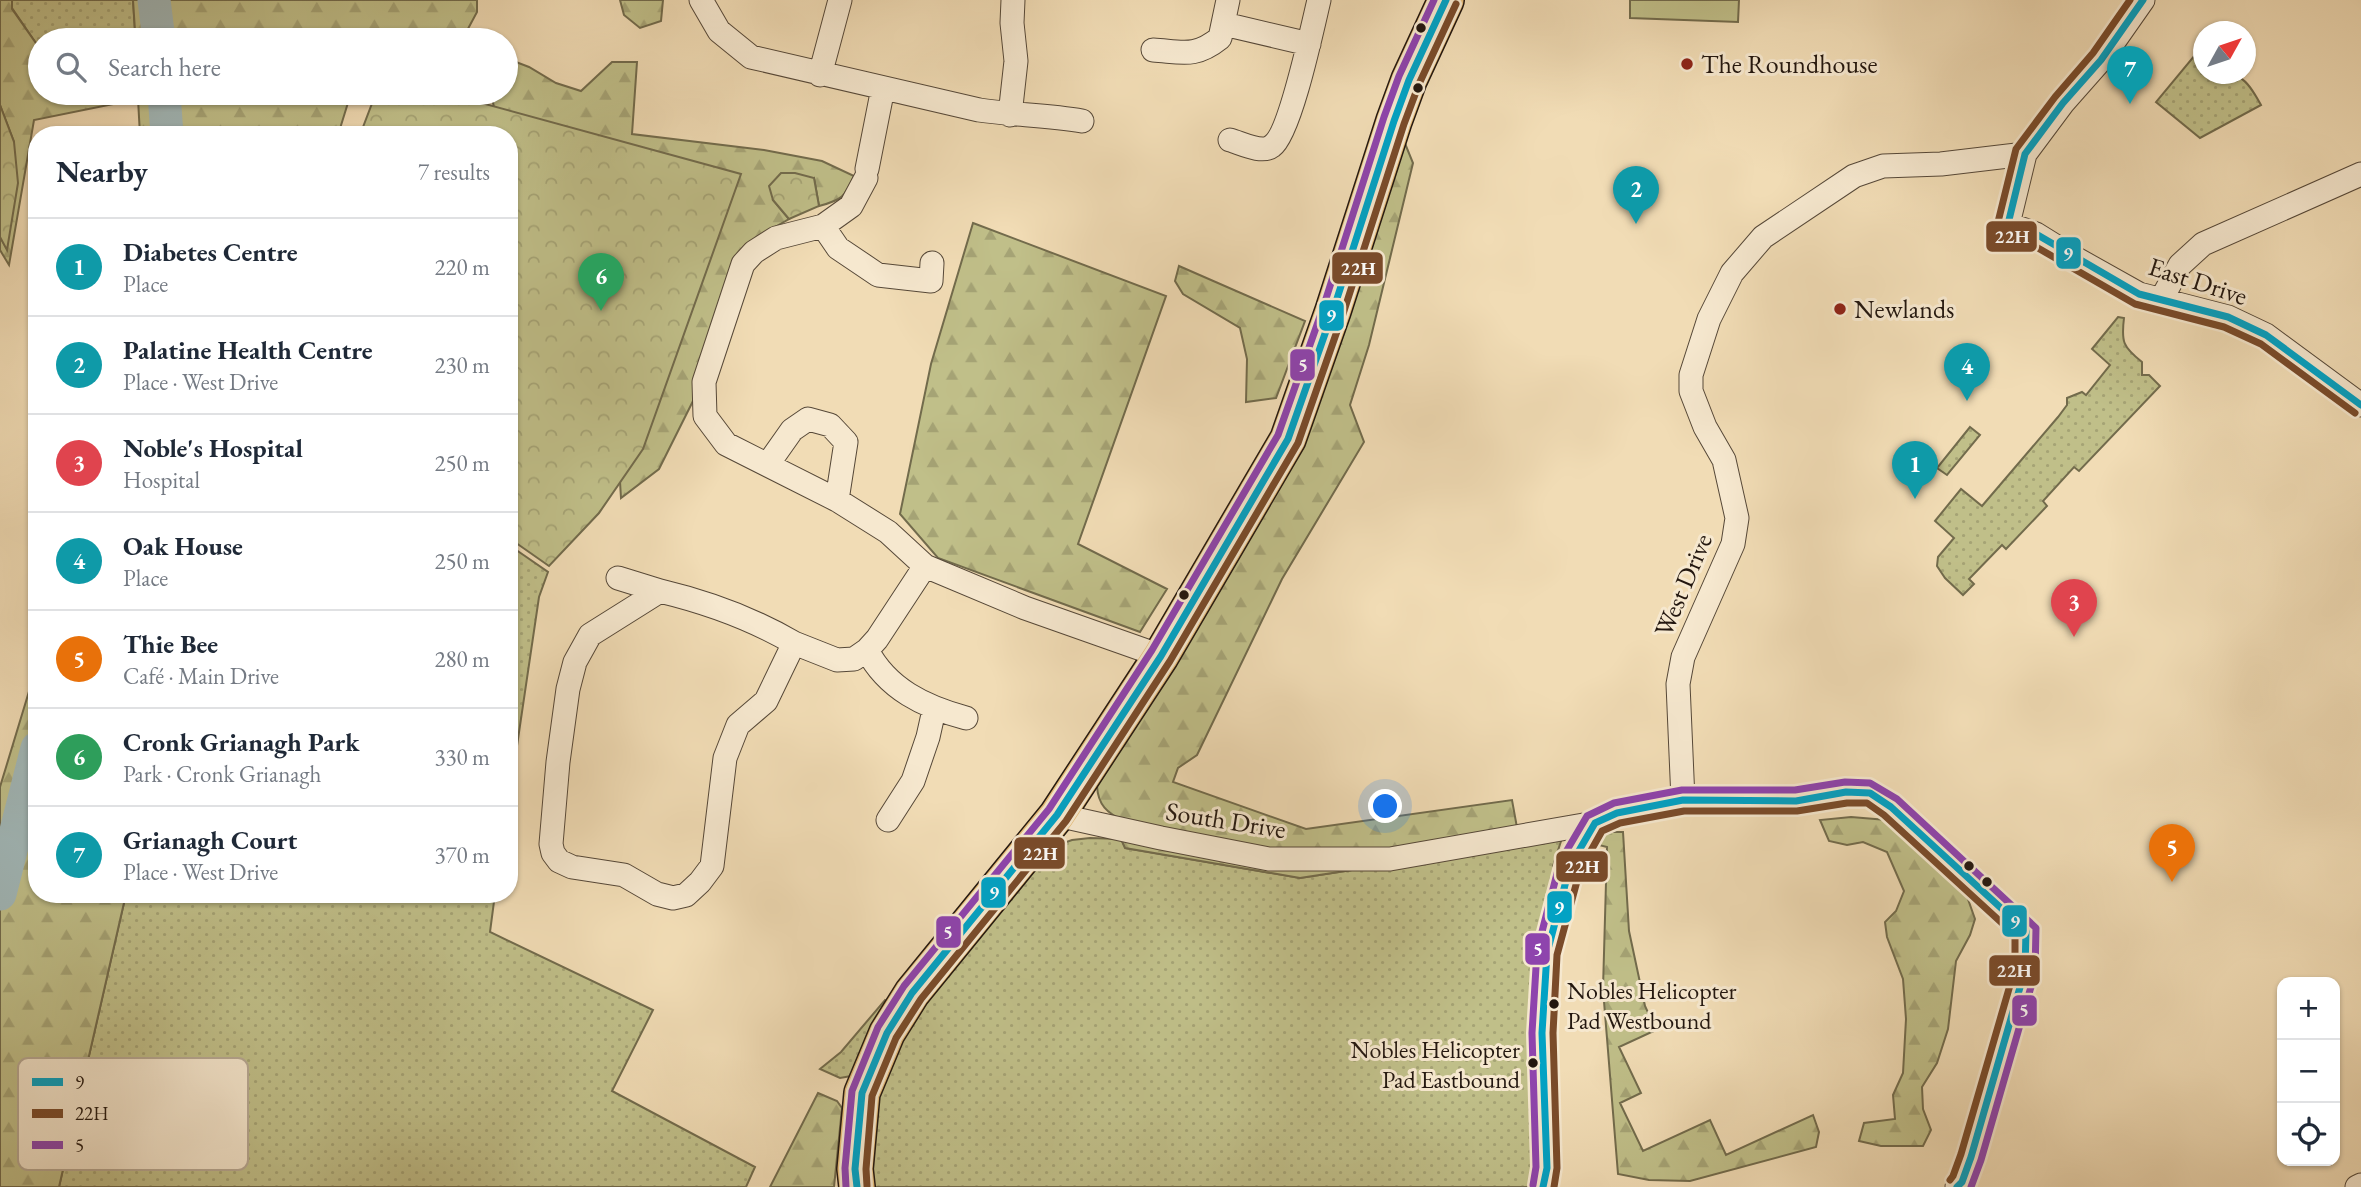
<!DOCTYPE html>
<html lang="en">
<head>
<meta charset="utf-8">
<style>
  :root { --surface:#fff; --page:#f2f2f3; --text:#1f2937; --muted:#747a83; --line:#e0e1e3; --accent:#ea580c }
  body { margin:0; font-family:"EB Garamond",serif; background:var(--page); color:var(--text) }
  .controls { position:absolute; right:21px; bottom:21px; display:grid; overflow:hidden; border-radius:14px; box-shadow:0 2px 5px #0004 }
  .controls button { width:63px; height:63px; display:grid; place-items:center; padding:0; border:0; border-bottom:2px solid var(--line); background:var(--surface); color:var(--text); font:35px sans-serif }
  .compass { position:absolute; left:2193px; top:21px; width:63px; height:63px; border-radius:50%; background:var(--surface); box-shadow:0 2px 5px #0004; rotate:50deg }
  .you { position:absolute; left:1386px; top:807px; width:24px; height:24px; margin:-18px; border:5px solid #fff; border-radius:50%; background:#1a73e8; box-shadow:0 0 0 10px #1a73e833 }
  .badge { display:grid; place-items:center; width:46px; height:46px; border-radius:50%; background:var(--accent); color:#fff; font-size:23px; font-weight:700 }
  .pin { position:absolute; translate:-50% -58px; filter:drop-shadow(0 2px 4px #0008) }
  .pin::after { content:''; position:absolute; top:37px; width:24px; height:21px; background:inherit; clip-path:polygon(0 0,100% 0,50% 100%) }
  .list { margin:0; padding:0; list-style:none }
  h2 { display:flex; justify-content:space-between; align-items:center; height:91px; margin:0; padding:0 28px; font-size:30px }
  h2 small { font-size:23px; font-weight:400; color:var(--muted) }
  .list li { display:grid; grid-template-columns:46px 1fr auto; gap:21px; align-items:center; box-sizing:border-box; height:98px; padding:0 28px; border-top:2px solid var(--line) }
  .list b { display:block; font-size:26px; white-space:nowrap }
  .list p { margin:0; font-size:23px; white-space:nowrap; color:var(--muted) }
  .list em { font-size:23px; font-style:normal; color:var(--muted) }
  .icon { flex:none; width:38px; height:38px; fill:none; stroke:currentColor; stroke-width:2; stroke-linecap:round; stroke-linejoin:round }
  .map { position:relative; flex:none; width:2361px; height:1187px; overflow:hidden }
  .search { position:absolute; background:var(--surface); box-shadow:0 2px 5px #0004; left:28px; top:28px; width:490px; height:77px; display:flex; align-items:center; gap:18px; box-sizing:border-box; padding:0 24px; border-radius:38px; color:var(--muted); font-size:26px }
  .panel { position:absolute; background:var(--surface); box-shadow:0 2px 5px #0004; left:28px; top:126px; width:490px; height:777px; border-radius:28px }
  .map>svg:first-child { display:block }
</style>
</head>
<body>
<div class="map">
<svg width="2361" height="1187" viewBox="0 0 2361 1187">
  <defs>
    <pattern id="grass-dots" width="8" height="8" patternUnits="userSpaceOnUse" patternTransform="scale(1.75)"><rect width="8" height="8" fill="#c0bf89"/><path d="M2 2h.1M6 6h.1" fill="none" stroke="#a5a375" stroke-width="1.8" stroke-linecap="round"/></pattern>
    <pattern id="forest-firs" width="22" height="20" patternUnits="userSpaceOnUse" patternTransform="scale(1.75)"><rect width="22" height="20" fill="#c0bf89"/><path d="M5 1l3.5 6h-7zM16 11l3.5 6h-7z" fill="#a5a375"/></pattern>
    <pattern id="park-crowns" width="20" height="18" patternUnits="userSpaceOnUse" patternTransform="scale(1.75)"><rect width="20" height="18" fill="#c0bf89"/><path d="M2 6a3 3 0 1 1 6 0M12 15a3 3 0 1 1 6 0" fill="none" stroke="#a5a375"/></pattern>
  </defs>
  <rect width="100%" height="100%" fill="#f1dcb5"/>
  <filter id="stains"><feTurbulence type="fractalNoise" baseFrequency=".00286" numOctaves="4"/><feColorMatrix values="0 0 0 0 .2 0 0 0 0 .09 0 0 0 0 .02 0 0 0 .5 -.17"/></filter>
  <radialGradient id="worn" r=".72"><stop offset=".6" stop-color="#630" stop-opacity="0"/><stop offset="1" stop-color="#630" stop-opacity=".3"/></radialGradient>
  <path fill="url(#grass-dots)" stroke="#726b4c" stroke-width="2" d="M 12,0 L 133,0 L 135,31 L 122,40 L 40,40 L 40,49 L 12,8 Z
    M 2200,49 L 2203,52 L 2204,74 C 2239,74 2243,72 2261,105 L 2200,138 L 2156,102 Z
    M 2118,317 L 2124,318 C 2121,342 2123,347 2142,362 L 2142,375 L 2149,375 L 2160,386 L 2079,471 L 2074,467 L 2043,501 L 2047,506 L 2006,549 L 2002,545 L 1969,579 L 1974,584 L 1963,595 L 1945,578 L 1937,566 L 1938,557 L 1954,538 L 1935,521 L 1961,489 L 1982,506 L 2058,417 L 2067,405 L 2067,398 L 2082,392 L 2086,395 L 2110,365 L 2092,349 Z
    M 1970,427 L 1980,435 L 1947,475 L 1937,468 Z
    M 509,545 L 548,572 L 539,597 L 509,800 Z
    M 1090,838 L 1121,839 L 1126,848 L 1300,878 L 1562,838 L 1553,866 L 1561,869 L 1537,1187 L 875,1187 L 869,1170 L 865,1133 L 895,1035 L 1044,850 L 1072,840 Z
    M 126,894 L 495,894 L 490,932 L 653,1010 L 612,1091 L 755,1167 L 746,1187 L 59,1187 Z
    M 885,1000 L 889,1003 L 851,1076 L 840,1078 L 820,1069 L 841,1052 Z"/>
  <path fill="url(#forest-firs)" stroke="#726b4c" stroke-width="2" d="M 0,0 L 12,0 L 12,9 L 40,49 L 40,93 L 351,93 L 338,135 L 140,135 L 138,99 L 34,120 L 9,265 L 0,250 L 0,237 L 7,249 L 14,142 L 0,105 Z
    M 133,0 L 477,0 L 477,12 L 462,40 L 122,40 L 135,31 Z
    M 620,0 L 663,0 L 661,21 L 640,28 L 624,15 Z
    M 508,59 L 529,67 L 556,83 L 581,91 L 612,62 L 637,62 L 632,134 L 764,150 L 822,161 L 854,176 C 845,197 842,200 819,206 L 814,178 L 773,200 L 789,219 L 763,234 L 694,399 L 659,469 L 621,498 L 619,465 L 537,170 L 496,117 L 491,93 L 506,93 L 506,62 Z
    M 1404,141 L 1413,163 L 1369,345 L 1350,405 L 1364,442 L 1282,579 L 1197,755 L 1178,768 L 1173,782 L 1306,829 L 1512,800 L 1520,844 L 1300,878 L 1125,848 L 1121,839 L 1124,821 C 1107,813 1098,805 1097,786 L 1185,649 Z
    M 973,223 L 1166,296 L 1078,544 L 1167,589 L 1140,632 L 938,558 L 900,514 L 931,364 Z
    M 1179,266 L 1305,321 L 1276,398 L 1246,402 L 1247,359 L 1240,328 L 1183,294 L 1175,281 Z
    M 37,665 L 37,894 L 126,894 L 59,1187 L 0,1187 L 0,787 Z
    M 1851,817 L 1887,820 L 1911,836 L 1964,888 L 1975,919 L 1970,935 L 1956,961 L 1948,1029 L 1937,1063 L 1922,1087 L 1923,1109 L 1931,1130 L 1923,1146 L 1881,1146 L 1859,1141 L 1864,1123 L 1895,1119 L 1893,1095 L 1903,1073 L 1906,1019 L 1903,979 L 1887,937 L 1885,922 L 1896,911 L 1904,891 L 1887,852 L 1863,842 L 1847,845 L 1829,841 L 1820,820 Z
    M 1606,832 L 1623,832 L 1629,931 L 1645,1006 L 1656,1030 L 1619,1047 L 1641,1093 L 1620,1103 L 1643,1151 L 1710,1120 L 1726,1155 L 1813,1115 L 1819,1132 L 1816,1147 L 1690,1181 L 1649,1180 L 1618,1174 L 1603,989 L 1607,847 L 1595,844 Z
    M 818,1093 L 837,1101 L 842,1108 L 834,1187 L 770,1187 Z"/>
  <path fill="url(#park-crowns)" stroke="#726b4c" stroke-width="2" d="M 376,93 L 445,93 L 741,174 L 643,449 L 599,513 L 549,566 L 509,538 L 509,135 L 360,135 Z
    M 0,105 L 14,142 L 18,183 L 7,250 L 0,237 Z
    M 781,173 L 795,173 L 814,178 L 819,206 L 789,219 L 773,200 L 769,186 Z"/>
  <path fill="#c0bf89" stroke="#726b4c" stroke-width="2" d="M 1630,0 L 1739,0 L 1738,22 L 1630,18 Z"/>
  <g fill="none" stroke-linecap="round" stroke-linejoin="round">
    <path stroke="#a1b8b9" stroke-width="33" d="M 154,0 L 159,40
      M 164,93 L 167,135
      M 0,894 L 37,748"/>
    <defs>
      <path id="minor" d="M 701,0 L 719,31 L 751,57 L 979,110 C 1014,115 1048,115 1082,121
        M 2143,0 L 2101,60 L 2063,103 L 2025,154 L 2008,224 L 2036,234 L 2073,257 L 2139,294 L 2228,317 L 2266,335 L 2361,405
        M 1224,24 L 1309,44
        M 1153,50 C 1183,52 1195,58 1220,38 L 1228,0
        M 820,75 L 840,0
        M 1010,115 L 1016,61 L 1012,23 L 1013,0
        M 1230,140 C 1241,143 1262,154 1272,146 C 1290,134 1313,25 1319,0
        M 867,169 L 883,88
        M 866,178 L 851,206 L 823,226 L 776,238 L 754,252 L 743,264 L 704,382 L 705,416 L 726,444 L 837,500 L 888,532 L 925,566 L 1025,608 L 1161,656
        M 823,226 L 838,248 L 878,275 L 931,281 L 932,263
        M 2161,300 L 2180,265 L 2203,244 L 2361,174
        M 768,464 L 792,430 L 808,419 L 830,425 L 846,442 L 837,500
        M 618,578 L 660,591
        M 794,643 C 753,619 706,602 660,591 L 590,635 L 575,662 L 568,689 L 558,762 L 551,844 L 553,853 L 559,861 L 572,867 L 624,875 L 657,894 L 673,898 L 686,895 L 700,882 L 712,866 L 725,758 L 738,725 L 766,701 L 794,643 L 837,660 L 854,659 L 867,650 L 877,639 L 925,566
        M 867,650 C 887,689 925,707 966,718
        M 1057,815 L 1161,838 L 1269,859 L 1390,859 L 1595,823
        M 888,820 L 913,781 L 928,737 L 934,710
        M 1543,1187 L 1547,1168 L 1542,1033 L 1547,953 L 1570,866 L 1595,823 L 1617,813 L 1683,800 L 1678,684 L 1683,657 L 1733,544 L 1737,518 L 1724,460 L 1705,427 L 1691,391 L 1691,375 L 1709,319 L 1732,273 L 1763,237 L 1854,176 L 1883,166 L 1941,164 L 2025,154
        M 1957,1187 L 1962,1182 L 1971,1157 L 2025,970 C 2028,957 2024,945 2026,931
        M 2357,1187 L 2361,1185"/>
      <path id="primary" d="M 857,1187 L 855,1169 L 862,1093 L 887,1033 L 912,993 L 1057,815 L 1161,656 L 1288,439 L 1333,311 L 1394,121 L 1409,80 L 1446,0"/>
    </defs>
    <use href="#minor" stroke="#564838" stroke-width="25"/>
    <use href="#primary" stroke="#23170f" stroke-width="38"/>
    <use href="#minor" stroke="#f6e8cf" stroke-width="23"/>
    <use href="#primary" stroke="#e8be7a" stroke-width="35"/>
    <defs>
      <path id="bus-1" d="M 2143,0 L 2101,60 L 2063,103 L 2025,154 L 2008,224 L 2036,234 L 2139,294 L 2228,317 L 2266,335 L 2361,405
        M 857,1187 L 855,1169 L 862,1093 L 887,1033 L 912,993 L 1057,815 L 1161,656 L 1288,439 L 1333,311 L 1394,121 L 1409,80 L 1446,0
        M 1543,1187 L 1547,1168 L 1542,1033 L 1547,953 L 1570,866 L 1595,823 L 1617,813 L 1683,800 L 1796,801 L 1846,792 L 1870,793 L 1891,807 L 2026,931 L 2025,970 L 1971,1157 L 1962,1182 L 1957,1187"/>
      <path id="bus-2" d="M 2130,0 L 2093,53 L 2055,97 L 2016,149 L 1998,222 L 1998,228 L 2003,233 L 2031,244 L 2135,304 L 2224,327 L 2261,344 L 2355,413
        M 867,1186 L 866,1169 L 872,1096 L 896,1038 L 921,999 L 1066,821 L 1170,661 L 1298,443 L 1343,314 L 1404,124 L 1419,84 L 1456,4
        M 1554,1187 L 1557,1168 L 1553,1033 L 1557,955 L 1580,870 L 1602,831 L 1620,823 L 1684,811 L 1797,811 L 1847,803 L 1867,803 L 1884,815 L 2015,935 L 2015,968 L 1961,1154 L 1953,1176 L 1950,1180"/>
      <path id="bus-3" d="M 1533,1185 L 1536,1167 L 1532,1033 L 1537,951 L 1560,862 L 1587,816 L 1614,803 L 1682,790 L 1795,790 L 1845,782 L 1870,783 L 1897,799 L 2036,928 L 2035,973 L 1981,1160 L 1971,1187
        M 846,1187 L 845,1168 L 852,1091 L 878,1027 L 904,986 L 1049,809 L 1152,650 L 1278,435 L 1323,308 L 1384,117 L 1399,76 L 1434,0"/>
    </defs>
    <use href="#bus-1" stroke="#f6e8cf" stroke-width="12"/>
    <use href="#bus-2" stroke="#f6e8cf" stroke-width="12"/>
    <use href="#bus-3" stroke="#f6e8cf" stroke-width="12"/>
    <use href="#bus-1" stroke="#02a2c4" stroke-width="7"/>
    <use href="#bus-2" stroke="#7a4b2a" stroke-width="7"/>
    <use href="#bus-3" stroke="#8e44ad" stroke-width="7"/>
  </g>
  <g fill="#23170f" stroke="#f6e8cf" stroke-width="2.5">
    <circle cx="1421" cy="28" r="6"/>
    <circle cx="1418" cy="88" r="6"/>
    <circle cx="1184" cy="595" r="6"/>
    <circle cx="1969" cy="866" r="6"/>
    <circle cx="1987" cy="882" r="6"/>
    <circle cx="1554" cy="1004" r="6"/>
    <circle cx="1533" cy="1063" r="6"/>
  </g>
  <g fill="#8f2418" stroke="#f6e8cf" stroke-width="2.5">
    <circle cx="1687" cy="64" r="7"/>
    <circle cx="1840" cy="309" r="7"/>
  </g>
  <g text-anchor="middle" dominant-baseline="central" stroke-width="6" stroke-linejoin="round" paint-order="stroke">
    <g font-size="24" fill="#23170f" stroke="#f6e8cf" text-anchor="start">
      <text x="1567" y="990">Nobles Helicopter<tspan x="1567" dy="30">Pad Westbound</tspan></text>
      <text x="1520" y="1049" text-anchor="end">Nobles Helicopter<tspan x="1520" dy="30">Pad Eastbound</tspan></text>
    </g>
    <g font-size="26" fill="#23170f" stroke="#f6e8cf" text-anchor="start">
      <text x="1701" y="64">The Roundhouse</text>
      <text x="1854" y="309">Newlands</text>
    </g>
    <g font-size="26" fill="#23170f" stroke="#f6e8cf">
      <text transform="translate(2198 281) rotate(18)">East Drive</text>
      <text transform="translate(1683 585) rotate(-67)">West Drive</text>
      <text transform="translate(1226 820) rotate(9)">South Drive</text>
    </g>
  </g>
  <rect x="18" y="1058" width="230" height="112" rx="10" fill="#f6e8cf" stroke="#b7a995" stroke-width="2"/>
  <rect x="32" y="1078" width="31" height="8" fill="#02a2c4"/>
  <rect x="32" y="1109" width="31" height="9" fill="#7a4b2a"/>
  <rect x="32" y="1141" width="31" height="8" fill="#8e44ad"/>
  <g font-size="19" fill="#23170f">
    <text x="75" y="1089">9</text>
    <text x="75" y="1120">22H</text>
    <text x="75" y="1152">5</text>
  </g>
  <g stroke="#f6e8cf" stroke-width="2.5">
    <rect x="1985" y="220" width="53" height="33" rx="7" fill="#7a4b2a"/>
    <rect x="2055" y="236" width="27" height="34" rx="7" fill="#02a2c4"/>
    <rect x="1331" y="251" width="53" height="34" rx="7" fill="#7a4b2a"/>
    <rect x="1318" y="299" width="27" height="33" rx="7" fill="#02a2c4"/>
    <rect x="1289" y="348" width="27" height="34" rx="7" fill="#8e44ad"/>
    <rect x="1013" y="836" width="53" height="34" rx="7" fill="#7a4b2a"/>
    <rect x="1555" y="850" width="54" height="33" rx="7" fill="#7a4b2a"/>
    <rect x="980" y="876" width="27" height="33" rx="7" fill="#02a2c4"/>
    <rect x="1546" y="890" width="27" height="34" rx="7" fill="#02a2c4"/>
    <rect x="2001" y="904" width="27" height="34" rx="7" fill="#02a2c4"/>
    <rect x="935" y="915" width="27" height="34" rx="7" fill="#8e44ad"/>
    <rect x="1524" y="932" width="27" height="34" rx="7" fill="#8e44ad"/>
    <rect x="1988" y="954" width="53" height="33" rx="7" fill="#7a4b2a"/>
    <rect x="2011" y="994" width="27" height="33" rx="7" fill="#8e44ad"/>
  </g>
  <g font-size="19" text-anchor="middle" font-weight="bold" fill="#fff">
    <text x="2012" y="243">22H</text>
    <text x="2068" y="260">9</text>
    <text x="1358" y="275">22H</text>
    <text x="1331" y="322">9</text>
    <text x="1303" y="372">5</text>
    <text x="1040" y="860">22H</text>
    <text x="1582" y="873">22H</text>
    <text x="994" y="899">9</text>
    <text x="1559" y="914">9</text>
    <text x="2015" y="928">9</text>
    <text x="948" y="939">5</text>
    <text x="1538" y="956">5</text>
    <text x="2014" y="977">22H</text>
    <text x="2024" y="1017">5</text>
  </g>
  <rect width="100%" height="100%" filter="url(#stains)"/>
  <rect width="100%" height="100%" fill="url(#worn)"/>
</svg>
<div class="controls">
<button>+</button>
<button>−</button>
<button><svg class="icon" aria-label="locate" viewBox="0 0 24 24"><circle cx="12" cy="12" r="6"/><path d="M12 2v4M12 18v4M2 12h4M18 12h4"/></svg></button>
</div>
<svg class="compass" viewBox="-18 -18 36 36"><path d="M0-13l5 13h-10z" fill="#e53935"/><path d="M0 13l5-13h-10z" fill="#747a83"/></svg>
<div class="you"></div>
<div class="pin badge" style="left:1915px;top:499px;background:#0f9aa8">1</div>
<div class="pin badge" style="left:1636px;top:224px;background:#0f9aa8">2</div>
<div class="pin badge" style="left:2074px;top:637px;background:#e0444e">3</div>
<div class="pin badge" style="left:1967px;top:401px;background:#0f9aa8">4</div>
<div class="pin badge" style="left:2172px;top:882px;background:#e8710a">5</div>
<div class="pin badge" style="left:601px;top:311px;background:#2e9e5b">6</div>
<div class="pin badge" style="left:2130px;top:104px;background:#0f9aa8">7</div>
<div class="search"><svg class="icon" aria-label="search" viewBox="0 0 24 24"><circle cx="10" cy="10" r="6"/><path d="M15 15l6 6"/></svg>Search here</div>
<section class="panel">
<h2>Nearby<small>7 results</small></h2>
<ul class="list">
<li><span class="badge" style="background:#0f9aa8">1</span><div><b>Diabetes Centre</b><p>Place</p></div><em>220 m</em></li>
<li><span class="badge" style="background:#0f9aa8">2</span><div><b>Palatine Health Centre</b><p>Place · West Drive</p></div><em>230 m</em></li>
<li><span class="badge" style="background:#e0444e">3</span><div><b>Noble's Hospital</b><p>Hospital</p></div><em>250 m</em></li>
<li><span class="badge" style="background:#0f9aa8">4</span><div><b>Oak House</b><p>Place</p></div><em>250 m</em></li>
<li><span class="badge" style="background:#e8710a">5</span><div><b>Thie Bee</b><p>Café · Main Drive</p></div><em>280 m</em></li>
<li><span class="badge" style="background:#2e9e5b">6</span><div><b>Cronk Grianagh Park</b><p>Park · Cronk Grianagh</p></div><em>330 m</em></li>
<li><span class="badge" style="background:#0f9aa8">7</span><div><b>Grianagh Court</b><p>Place · West Drive</p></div><em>370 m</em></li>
</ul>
</section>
</div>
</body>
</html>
